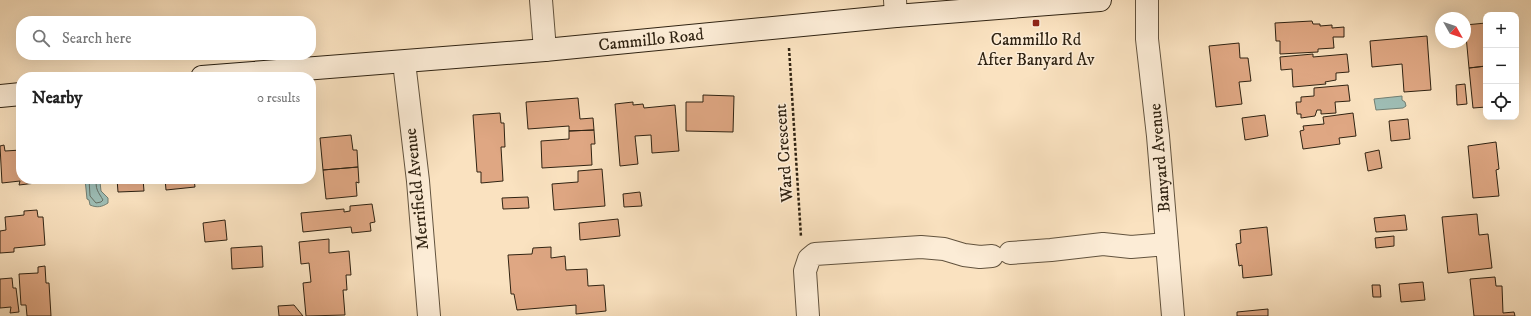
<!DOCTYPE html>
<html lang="en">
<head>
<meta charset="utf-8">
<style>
  :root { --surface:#fff; --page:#f6f6f6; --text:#222; --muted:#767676; --line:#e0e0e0 }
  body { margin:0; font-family:"IM FELL DW Pica",serif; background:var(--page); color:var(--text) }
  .controls { position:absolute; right:12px; top:12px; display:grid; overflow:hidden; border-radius:8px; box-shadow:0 4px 16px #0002 }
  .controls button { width:36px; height:36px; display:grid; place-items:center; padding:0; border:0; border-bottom:1px solid var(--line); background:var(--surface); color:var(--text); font:20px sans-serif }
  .compass { position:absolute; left:1435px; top:12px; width:36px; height:36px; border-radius:50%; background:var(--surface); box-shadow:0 4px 16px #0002; rotate:130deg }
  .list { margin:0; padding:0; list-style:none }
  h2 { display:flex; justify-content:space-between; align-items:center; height:52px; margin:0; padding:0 16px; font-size:17px }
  h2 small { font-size:13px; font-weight:400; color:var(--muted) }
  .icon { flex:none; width:22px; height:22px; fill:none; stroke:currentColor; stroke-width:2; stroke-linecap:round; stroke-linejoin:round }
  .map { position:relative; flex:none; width:1531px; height:316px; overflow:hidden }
  .search { position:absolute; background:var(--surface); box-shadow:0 4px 16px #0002; left:16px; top:16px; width:300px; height:44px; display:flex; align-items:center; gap:10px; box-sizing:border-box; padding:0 14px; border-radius:16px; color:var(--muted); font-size:15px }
  .panel { position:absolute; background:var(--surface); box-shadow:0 4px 16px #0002; left:16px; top:72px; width:300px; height:112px; border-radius:16px }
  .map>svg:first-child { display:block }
</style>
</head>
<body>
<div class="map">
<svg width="1531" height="316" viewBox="0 0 1531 316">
  <rect width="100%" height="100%" fill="#fae2c0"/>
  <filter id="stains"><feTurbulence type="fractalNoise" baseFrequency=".005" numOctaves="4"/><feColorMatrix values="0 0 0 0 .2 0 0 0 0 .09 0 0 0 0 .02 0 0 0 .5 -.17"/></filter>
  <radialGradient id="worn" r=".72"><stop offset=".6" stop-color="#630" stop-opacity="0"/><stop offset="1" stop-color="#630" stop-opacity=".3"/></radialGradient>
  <path fill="#9ebdb4" stroke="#727f73" d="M 1402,96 L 1402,100 L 1405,102 L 1406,106 L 1403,108 L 1376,110 L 1374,99 Z
    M 85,179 L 102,179 L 100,182 L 101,191 L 108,198 L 108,203 C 102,207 97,208 90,205 L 89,200 L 87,199 Z"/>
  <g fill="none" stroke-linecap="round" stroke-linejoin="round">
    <path stroke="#677063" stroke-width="1" d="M 89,179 L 90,196 L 96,203 L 101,202 L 103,200 C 99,193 94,188 97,179"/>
  </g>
  <path fill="#dfa783" stroke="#302312" d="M 1312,21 L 1313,24 L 1320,24 L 1320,26 L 1332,25 L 1332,28 L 1344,27 L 1344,37 L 1333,37 L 1334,48 L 1318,49 L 1318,52 L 1280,54 L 1280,41 L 1276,41 L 1275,23 Z
    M 1486,23 L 1486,66 L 1469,68 L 1465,25 Z
    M 1427,36 L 1431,90 L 1404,92 L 1402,64 L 1372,67 L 1370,41 Z
    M 1239,43 L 1240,58 L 1248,58 L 1251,81 L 1239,82 L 1242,104 L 1216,107 L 1209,46 Z
    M 1313,54 L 1313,57 L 1347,54 L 1349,72 L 1336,73 L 1336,80 L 1325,82 L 1326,84 L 1293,87 L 1292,69 L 1281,70 L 1280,57 Z
    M 1486,66 L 1486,107 L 1473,108 L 1469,68 Z
    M 1465,84 L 1467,104 L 1457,105 L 1456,85 Z
    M 1348,85 L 1350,101 L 1335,102 L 1336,113 L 1321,114 L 1321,110 L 1317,110 L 1315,116 L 1301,118 L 1301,114 L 1297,114 L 1296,102 L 1301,102 L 1301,97 L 1314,96 L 1314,88 Z
    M 703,95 L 734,96 L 733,132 L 686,131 L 686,102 L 703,102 Z
    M 578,98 L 580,119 L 593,118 L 594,130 L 569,131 L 569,126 L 528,129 L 526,102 Z
    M 633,102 L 633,105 L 643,104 L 644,108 L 675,105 L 679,151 L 652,153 L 651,135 L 635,136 L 638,164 L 620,166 L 615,104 Z
    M 500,113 L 501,123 L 504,123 L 505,147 L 501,147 L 503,181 L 481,183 L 481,172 L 477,172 L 473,115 Z
    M 1353,113 L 1356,136 L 1339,138 L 1340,144 L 1303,149 L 1300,131 L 1304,130 L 1303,126 L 1324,124 L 1323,117 Z
    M 1265,115 L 1268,136 L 1245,140 L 1242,118 Z
    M 1408,119 L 1410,139 L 1391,141 L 1389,121 Z
    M 594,130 L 595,144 L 591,144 L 592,165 L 542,168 L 541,141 L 569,139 L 569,131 Z
    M 351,135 L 353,150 L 357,150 L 358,167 L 323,170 L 320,138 Z
    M 1496,142 L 1499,169 L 1496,170 L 1499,196 L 1473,198 L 1468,146 Z
    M 4,145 L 5,151 L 21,150 L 21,179 L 36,179 L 36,183 L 19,185 L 20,181 L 2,183 L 0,146 Z
    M 1379,150 L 1382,168 L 1368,171 L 1365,153 Z
    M 358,167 L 359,183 L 356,182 L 357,196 L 326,199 L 323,170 Z
    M 602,169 L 605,206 L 554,210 L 552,184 L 578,182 L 578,171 Z
    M 117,179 L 143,179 L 144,191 L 118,192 Z
    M 165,179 L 194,179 L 195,187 L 166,190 Z
    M 640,192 L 642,206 L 624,207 L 623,194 Z
    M 528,197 L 529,208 L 503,209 L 502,198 Z
    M 372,204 L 375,222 L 370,223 L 371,231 L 352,233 L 351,227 L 303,232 L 301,213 L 344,209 L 344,212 L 350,211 L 350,206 Z
    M 37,210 L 38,217 L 43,217 L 45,245 L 14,248 L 14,252 L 0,253 L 0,231 L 6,230 L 5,217 L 24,215 L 24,211 Z
    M 1477,214 L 1479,235 L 1488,234 L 1492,268 L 1448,273 L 1442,217 Z
    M 1405,215 L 1407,230 L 1376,232 L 1374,218 Z
    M 618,219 L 620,236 L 580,240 L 579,223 Z
    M 225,220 L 227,240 L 205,242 L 203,223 Z
    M 1267,227 L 1272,275 L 1243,278 L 1242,265 L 1239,266 L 1236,244 L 1241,243 L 1240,230 Z
    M 1394,236 L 1394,246 L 1376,248 L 1375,238 Z
    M 329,239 L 329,253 L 349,251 L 351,275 L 346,275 L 347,290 L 343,290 L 345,315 L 306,316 L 303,283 L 311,282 L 309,263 L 301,264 L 299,242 Z
    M 262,246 L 263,267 L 232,269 L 231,248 Z
    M 551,247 L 551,258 L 565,256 L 566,270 L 587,269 L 588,286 L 604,285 L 606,311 L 576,314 L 576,305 L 517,310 L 514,294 L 511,294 L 508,255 L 532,254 L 533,248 Z
    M 45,266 L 46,283 L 49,283 L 51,316 L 27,316 L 26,305 L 21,305 L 19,274 L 38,273 L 38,267 Z
    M 1495,277 L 1496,286 L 1502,286 L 1503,313 L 1514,312 L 1515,316 L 1474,316 L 1470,279 Z
    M 12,278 L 13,288 L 16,288 L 19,312 L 10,313 L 11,307 L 0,308 L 0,279 Z
    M 1423,282 L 1425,300 L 1401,302 L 1399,284 Z
    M 1372,285 L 1380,285 L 1381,297 L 1373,297 Z
    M 294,305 L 303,316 L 279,316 L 278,306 Z
    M 1268,309 L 1268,316 L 1237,316 L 1237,312 Z"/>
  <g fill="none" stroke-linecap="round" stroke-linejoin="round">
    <defs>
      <path id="minor" d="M 541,0 L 545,50
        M 895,0 L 896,16
        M 1147,0 L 1147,39 L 1158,136 L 1173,316
        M 404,62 L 418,181 L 429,316
        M 1010,253 L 1051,250 L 1103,244 L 1131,247 L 1167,244
        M 808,316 L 805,271 L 809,259 L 815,254 L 921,247 L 944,249 L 964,255 L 980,257 L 992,256"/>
      <path id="secondary" d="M 202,77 L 545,50 L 896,16 L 1100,0
        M 0,96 L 21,94"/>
    </defs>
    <use href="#minor" stroke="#62533e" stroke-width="24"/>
    <use href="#secondary" stroke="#302312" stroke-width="24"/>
    <path stroke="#302312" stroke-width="2.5" stroke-dasharray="3 2" stroke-linecap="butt" d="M 789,48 L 801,237"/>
    <use href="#minor" stroke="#fcecd6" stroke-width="22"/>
    <use href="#secondary" stroke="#fcecd6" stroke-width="22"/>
  </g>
  <rect fill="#8f2418" stroke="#fcecd6" stroke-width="1.5" x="1032" y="19" width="8" height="8" rx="2"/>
  <g text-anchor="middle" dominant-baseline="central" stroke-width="3" stroke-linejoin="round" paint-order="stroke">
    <g font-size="17" fill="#302312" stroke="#fcecd6">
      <text transform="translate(651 40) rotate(-6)">Cammillo Road</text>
      <text transform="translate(784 153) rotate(-94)">Ward Crescent</text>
      <text transform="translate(1160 158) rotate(-95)">Banyard Avenue</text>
      <text transform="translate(417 189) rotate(-96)">Merrifield Avenue</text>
    </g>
    <g font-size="17" fill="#302312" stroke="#fcecd6">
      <text x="1036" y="40">Cammillo Rd<tspan x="1036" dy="20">After Banyard Av</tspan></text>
    </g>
  </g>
  <rect width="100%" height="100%" filter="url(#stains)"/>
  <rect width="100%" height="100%" fill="url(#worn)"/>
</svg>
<div class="controls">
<button>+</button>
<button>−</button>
<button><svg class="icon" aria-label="locate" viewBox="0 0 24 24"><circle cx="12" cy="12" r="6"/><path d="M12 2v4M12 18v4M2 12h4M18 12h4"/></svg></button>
</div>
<svg class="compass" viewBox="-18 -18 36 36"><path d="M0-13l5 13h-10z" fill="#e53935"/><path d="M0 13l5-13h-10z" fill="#767676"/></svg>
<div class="search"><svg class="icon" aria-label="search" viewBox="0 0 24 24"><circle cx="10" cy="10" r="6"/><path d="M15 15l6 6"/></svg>Search here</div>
<section class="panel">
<h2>Nearby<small>0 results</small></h2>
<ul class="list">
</ul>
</section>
</div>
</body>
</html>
